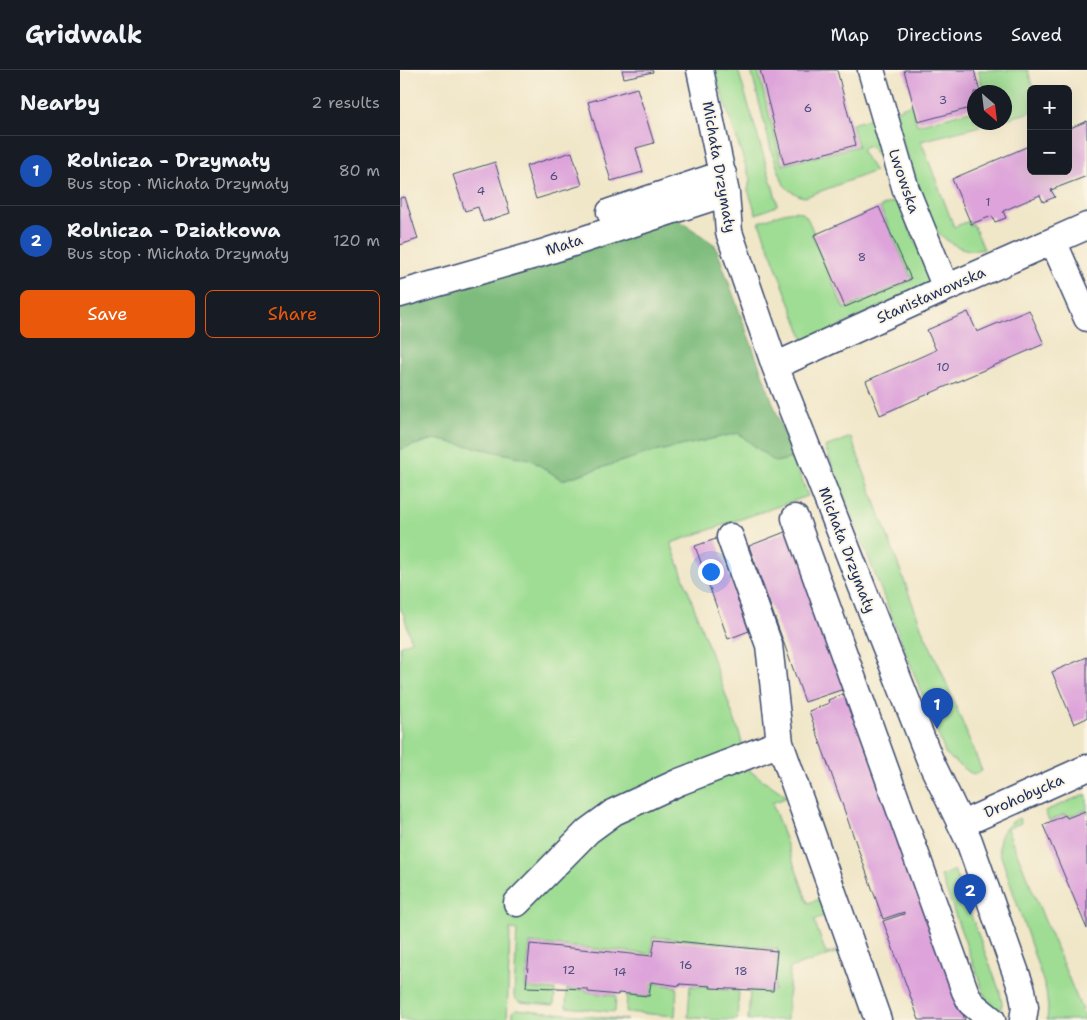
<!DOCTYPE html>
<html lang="en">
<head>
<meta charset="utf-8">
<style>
  :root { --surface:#171b24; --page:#20242c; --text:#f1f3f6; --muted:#9ea1a6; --line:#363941; --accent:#ea580c }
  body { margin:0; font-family:"Shantell Sans",sans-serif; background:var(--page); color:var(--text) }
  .controls { position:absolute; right:15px; top:15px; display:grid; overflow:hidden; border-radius:8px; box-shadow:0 5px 20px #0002 }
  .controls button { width:45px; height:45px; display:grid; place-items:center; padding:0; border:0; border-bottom:1px solid var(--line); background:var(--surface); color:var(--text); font:25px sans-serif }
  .compass { position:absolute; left:567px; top:15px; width:45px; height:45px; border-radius:50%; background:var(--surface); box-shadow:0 5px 20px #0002; rotate:152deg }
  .you { position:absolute; left:310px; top:501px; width:18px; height:18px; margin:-12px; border:4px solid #fff; border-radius:50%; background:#1a73e8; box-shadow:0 0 0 8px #1a73e833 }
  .badge { display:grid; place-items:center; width:32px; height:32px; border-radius:50%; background:var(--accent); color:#fff; font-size:16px; font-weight:700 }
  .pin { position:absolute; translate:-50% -41px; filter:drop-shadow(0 1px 2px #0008) }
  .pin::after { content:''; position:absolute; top:26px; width:18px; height:15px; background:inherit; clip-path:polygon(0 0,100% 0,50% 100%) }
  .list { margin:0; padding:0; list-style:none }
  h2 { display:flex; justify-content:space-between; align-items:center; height:65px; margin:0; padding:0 20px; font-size:21px }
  h2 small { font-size:16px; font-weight:400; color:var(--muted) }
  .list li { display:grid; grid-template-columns:32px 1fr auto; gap:15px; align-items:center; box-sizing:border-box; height:70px; padding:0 20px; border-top:1px solid var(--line) }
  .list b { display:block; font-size:19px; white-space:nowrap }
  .list p { margin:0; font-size:16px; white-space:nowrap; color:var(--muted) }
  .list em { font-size:16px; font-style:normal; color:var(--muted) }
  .actions { display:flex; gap:10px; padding:15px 20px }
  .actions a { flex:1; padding:11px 0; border:1px solid var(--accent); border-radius:8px; text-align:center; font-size:18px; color:var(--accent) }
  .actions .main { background:var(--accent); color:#fff }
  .map { position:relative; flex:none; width:687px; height:950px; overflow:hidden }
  header { display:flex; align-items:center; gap:30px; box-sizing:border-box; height:70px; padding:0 25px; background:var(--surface); border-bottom:1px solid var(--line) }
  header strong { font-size:24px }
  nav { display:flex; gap:28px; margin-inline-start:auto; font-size:18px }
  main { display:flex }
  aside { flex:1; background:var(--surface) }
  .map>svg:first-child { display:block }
</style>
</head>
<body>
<header>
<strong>Gridwalk</strong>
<nav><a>Map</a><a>Directions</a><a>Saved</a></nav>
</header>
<main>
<aside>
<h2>Nearby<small>2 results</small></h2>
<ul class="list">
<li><span class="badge" style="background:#1a4fb4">1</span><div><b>Rolnicza - Drzymały</b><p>Bus stop · Michała Drzymały</p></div><em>80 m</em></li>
<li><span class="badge" style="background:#1a4fb4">2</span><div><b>Rolnicza - Działkowa</b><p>Bus stop · Michała Drzymały</p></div><em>120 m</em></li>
</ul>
<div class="actions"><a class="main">Save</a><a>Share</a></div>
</aside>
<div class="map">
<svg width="687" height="950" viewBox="0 0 687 950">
  <rect width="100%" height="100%" fill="#fcf5e5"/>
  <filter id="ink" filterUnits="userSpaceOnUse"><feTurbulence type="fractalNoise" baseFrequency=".02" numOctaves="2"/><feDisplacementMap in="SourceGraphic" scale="10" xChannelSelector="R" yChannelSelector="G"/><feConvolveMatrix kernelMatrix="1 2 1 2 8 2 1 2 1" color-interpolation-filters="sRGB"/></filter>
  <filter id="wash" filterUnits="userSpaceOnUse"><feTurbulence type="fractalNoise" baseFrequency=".0096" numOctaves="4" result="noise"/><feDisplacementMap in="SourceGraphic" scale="20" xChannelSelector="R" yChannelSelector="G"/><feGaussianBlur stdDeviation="1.12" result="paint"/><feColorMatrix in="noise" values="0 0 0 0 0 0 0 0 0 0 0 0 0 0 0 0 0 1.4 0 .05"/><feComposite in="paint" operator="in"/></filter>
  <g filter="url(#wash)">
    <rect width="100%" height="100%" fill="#f0e6c8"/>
    <path fill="#9edd93" stroke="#5c8678" d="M 314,0 L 338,0 L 377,131 L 377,135 L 374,137 L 356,144 L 348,120 L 350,109 Z
      M 351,0 L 358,0 L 382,95 L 458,76 L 452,54 L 475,47 L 485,90 L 483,94 L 471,77 L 468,76 L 463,78 L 462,82 L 475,101 L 405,127 L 400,126 L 389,120 L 384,115 L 372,83 Z
      M 578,0 L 628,0 L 633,19 L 631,19 L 631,42 L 605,49 L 604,22 L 584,22 Z
      M 511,34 L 517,55 L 574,40 L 574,52 L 592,53 L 521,71 L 554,157 L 569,151 L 570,155 L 573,154 L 584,179 C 563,184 546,172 533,157 L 492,42 Z
      M 493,132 L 498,132 L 533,211 L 405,273 L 359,152 C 370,148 396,135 405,145 C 409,150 411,157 414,163 L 412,165 L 444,239 L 512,210 L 480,137 Z
      M 338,363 L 375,392 L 393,388 L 408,426 L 271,473 L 339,662 L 350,701 L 388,727 L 372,733 L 408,833 L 424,828 L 429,844 L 414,850 L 426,884 L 442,879 L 442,881 L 390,898 L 387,950 L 348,950 L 350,920 L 374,921 L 378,879 L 253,867 L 251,884 L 130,873 L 125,918 L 155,920 L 154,935 L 119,932 L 114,927 L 117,860 L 110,859 L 107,950 L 0,950 L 0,576 L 11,571 L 4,545 L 0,539 L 0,379 L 35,369 L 130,389 L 162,410 L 245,384 Z
      M 451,367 L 522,559 L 541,600 L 582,701 L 573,705 L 546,685 L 425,377 Z
      M 683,725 L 687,725 L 687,744 L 685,740 L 667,747 L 665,744 L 649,751 L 645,741 Z
      M 619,748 L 621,753 L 607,759 L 686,950 L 647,950 L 648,939 L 646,920 L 599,780 C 598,764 606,755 619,748 Z
      M 554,800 L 600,922 L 602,933 L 601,945 L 589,937 L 541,806 Z
      M 252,913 L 277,917 L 275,946 L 226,942 L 227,925 L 250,927 Z
      M 290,916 L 309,917 L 310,919 L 339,921 L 337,950 L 315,950 L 288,947 Z
      M 167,919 L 187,920 L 187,922 L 216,926 L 215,942 L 166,937 Z
      M 117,939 L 227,950 L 113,950 L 113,941 Z"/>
    <path fill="#7ebc7d" stroke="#4c766e" d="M 276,148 L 315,175 L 393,388 L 375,392 L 338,363 L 245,384 L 162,410 L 130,389 L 35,369 L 0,379 L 0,238 Z"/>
    <g id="blocks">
      <path fill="#dda3da" d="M 222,0 L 252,0 L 253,2 L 224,8 Z
        M 360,0 L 437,0 L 456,75 L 384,94 Z
        M 504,0 L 574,0 L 580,22 L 574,22 L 574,37 L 518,52 Z
        M 237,18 L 254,73 L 236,78 L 243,102 L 211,111 L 188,32 Z
        M 687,51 L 687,106 L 651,120 L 655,127 L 643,132 L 640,125 L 603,141 L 606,148 L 595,152 L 592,146 L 571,154 L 552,109 L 631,75 L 631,101 L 668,101 L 668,59 Z
        M 172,82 L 182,115 L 136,129 L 126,96 Z
        M 95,92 L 110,143 L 83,152 L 78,137 L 65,141 L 53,105 Z
        M 5,127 L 18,169 L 0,175 L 0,128 Z
        M 479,137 L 511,209 L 445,237 L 414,165 Z
        M 629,240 L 644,274 L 480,345 L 466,311 L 536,280 L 527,260 L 568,242 L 577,262 Z
        M 390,460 L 447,618 L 405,632 L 349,476 Z
        M 316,469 L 349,561 L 328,569 L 295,476 Z
        M 687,587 L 687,648 L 674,654 L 652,602 Z
        M 449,622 L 565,950 L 519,950 L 483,851 L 504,844 L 504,842 L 483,849 L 409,641 L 429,633 L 428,630 Z
        M 685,741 L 687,746 L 687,859 L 643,755 L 665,745 L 667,748 Z
        M 255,869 L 377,881 L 373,921 L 310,918 L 311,916 L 280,914 L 280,916 L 251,912 L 249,926 L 218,923 L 218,925 L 188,922 L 188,919 L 126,917 L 130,874 L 252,886 Z"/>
    </g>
  </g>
  <g filter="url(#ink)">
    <use href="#blocks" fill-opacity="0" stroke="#3b4a6e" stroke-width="1"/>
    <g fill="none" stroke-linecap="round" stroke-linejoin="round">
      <defs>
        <path id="minor" d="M 300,0 L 326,123 L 329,162 L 375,296 L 530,690 L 569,771 L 622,920 L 625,937 L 623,950
          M 471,0 L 506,120 L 546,218
          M 210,142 L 323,104
          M 653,171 L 687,248
          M 0,224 L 142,183 L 326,123
          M 375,296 L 546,218 L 687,156
          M 395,448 L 565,921 L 571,933 L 592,950
          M 330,467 L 369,575 L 380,673 L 478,950
          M 562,754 L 687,698
          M 117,833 L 188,761 L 214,742 L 279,712 L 380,673"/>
      </defs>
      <use href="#minor" stroke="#3b4a6e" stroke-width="29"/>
      <use href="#minor" stroke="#fff" stroke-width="26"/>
    </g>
  </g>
  <g text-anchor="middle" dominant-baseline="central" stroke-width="4" stroke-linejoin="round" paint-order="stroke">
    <g font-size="12" fill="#4c4c7d">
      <text x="543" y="30">3</text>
      <text x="408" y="38">6</text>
      <text x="154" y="106">6</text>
      <text x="81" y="121">4</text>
      <text x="588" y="132">1</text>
      <text x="462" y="187">8</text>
      <text x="543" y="297">10</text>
      <text x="286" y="895">16</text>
      <text x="169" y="900">12</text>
      <text x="341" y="901">18</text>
      <text x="220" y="902">14</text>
    </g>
    <g font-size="15" fill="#1b2f5e" stroke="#fcf5e5">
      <text transform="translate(319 97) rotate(80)">Michała Drzymały</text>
      <text transform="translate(504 111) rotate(71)">Lwowska</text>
      <text transform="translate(164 175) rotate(-18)">Mała</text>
      <text transform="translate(531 225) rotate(-24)">Stanisławowska</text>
      <text transform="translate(447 480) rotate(69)">Michała Drzymały</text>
      <text transform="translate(624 726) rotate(-24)">Drohobycka</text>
    </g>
  </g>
</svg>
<div class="controls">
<button>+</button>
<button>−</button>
</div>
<svg class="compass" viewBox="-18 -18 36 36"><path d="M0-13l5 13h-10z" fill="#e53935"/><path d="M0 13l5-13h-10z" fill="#9ea1a6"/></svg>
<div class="you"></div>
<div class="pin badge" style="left:537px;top:659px;background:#1a4fb4">1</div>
<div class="pin badge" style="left:570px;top:845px;background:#1a4fb4">2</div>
</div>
</main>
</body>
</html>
